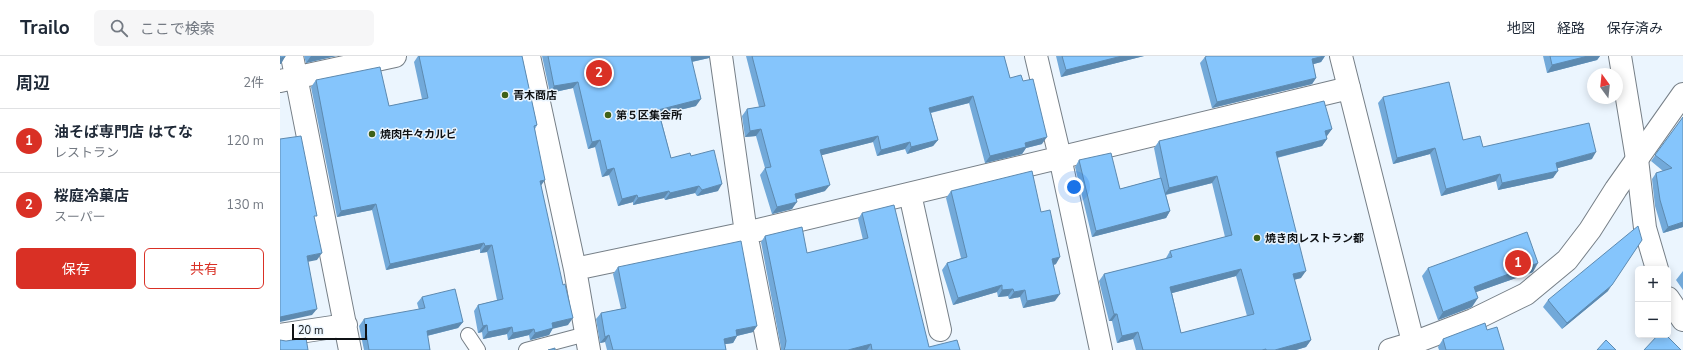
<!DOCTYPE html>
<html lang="ja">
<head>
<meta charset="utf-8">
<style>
  :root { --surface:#fff; --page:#f6f6f7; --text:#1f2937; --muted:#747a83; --line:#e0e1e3; --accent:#d93025 }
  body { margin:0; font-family:"Nunito Sans","Noto Sans JP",sans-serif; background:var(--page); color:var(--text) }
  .controls { position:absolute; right:12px; bottom:12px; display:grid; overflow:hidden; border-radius:6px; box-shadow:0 2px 10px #0003 }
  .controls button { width:36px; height:36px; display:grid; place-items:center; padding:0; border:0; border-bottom:1px solid var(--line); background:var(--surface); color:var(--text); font:20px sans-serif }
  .compass { position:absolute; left:1307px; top:12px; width:36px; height:36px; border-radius:50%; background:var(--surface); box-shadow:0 2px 10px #0003; rotate:345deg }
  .scale { position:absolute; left:12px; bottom:10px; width:75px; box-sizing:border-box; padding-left:4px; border:2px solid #0f1215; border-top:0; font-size:11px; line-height:14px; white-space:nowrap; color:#0f1215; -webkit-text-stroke:3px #ebf5fe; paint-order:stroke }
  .you { position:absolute; left:794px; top:131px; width:14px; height:14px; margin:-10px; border:3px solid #fff; border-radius:50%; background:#1a73e8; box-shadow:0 0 0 6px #1a73e833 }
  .badge { display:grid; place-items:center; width:26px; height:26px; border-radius:50%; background:var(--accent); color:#fff; font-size:13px; font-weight:700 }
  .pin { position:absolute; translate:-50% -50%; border:2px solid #fff; box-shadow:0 1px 4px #0006 }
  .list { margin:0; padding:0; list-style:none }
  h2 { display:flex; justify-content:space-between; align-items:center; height:52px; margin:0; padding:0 16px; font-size:17px }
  h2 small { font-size:13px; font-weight:400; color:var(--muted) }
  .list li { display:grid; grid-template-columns:26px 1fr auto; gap:12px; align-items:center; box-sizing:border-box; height:64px; padding:0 16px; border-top:1px solid var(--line) }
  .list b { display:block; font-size:15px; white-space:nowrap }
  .list p { margin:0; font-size:13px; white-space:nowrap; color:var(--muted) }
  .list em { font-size:13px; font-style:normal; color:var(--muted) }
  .actions { display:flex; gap:8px; padding:12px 16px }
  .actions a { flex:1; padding:9px 0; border:1px solid var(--accent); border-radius:6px; text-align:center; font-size:14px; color:var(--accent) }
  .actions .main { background:var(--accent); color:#fff }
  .icon { flex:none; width:22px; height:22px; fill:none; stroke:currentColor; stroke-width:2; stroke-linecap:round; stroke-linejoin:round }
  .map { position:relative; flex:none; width:1403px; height:294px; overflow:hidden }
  header { display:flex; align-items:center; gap:24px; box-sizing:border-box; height:56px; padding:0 20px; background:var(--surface); border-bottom:1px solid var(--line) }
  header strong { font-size:19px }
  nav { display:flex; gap:22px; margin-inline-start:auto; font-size:14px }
  .search { width:280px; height:36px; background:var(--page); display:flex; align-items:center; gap:10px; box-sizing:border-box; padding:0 14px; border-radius:6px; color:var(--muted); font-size:15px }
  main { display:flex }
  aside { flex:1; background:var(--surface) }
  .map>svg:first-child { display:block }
</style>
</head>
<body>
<header>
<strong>Trailo</strong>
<div class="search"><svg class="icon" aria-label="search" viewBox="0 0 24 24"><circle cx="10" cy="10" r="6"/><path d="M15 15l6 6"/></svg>ここで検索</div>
<nav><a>地図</a><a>経路</a><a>保存済み</a></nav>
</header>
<main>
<aside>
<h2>周辺<small>2件</small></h2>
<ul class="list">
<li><span class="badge">1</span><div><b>油そば専門店 はてな</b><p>レストラン</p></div><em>120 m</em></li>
<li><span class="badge">2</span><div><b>桜庭冷菓店</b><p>スーパー</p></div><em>130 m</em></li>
</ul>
<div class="actions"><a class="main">保存</a><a>共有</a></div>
</aside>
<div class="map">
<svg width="1403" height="294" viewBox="0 0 1403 294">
  <rect width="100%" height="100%" fill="#ebf5fe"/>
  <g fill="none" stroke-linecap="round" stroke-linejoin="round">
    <defs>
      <path id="lane" d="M 188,279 L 198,294
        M 246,294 L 306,278"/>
      <path id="street" d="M 12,0 L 70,294
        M 249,0 L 295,213 L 309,294
        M 441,0 L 466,177 L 489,294
        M 756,0 L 780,101 L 821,294
        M 1340,0 L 1357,103 L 1365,172 L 1377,213
        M 0,25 L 115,0
        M 630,138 L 660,274
        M 295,213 L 466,177 L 1069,32
        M 1388,242 L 1403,264
        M 0,279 L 66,269
        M 1110,294 L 1133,287"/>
      <path id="secondary" d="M 1061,0 L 1135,294
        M 1133,287 L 1193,264 L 1246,238 L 1287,204 L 1310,174 L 1336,133 L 1403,38"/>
    </defs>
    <use href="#lane" stroke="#767f87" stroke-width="16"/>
    <use href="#street" stroke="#767f87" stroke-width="24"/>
    <use href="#secondary" stroke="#767f87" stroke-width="24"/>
    <use href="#lane" stroke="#fff" stroke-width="14"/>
    <use href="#street" stroke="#fff" stroke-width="22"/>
    <use href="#secondary" stroke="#fff" stroke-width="22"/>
  </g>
  <path fill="#72a9d9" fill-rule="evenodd" d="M 24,0 L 56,0 L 26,7 Z
    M 138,0 L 242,0 L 257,69 L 255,73 L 261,129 L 288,269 L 273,272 L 269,279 L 250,284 L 249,279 L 228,284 L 227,278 L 203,283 L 202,276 L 198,277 L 194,255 L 198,249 L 217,244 L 207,196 L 200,197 L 200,193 L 106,214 L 92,154 L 57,161 L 31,31 L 36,24 L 109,50 L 142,43 L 134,6 Z
    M 262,0 L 430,0 L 429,2 L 412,6 L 416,50 L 380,59 L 391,102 L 411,100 L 438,135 L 417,140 L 415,137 L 385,144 L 384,142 L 353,149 L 353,146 L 338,150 L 329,119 L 322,121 L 315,91 L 308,93 L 293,32 L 270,37 Z
    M 466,0 L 724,0 L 730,22 L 762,88 L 746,92 L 742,98 L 705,107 L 689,47 L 651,57 L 658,84 L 653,90 L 627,98 L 625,93 L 597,100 L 593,86 L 541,99 L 545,135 L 516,143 L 512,153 L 492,158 L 480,119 L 485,112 L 476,80 L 465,81 L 462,60 L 467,53 L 479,51 Z
    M 776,0 L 864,0 L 781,21 Z
    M 1045,0 L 1041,6 L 1033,8 L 1036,22 L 1032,28 L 932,52 L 920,7 L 925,1 Z
    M 1263,0 L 1320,0 L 1317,4 L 1267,17 Z
    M 1103,41 L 1183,84 L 1203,91 L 1312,103 L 1277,112 L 1273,122 L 1218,134 L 1216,125 L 1161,140 L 1150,98 L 1113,108 L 1098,47 Z
    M 1403,61 L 1403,171 L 1383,177 L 1375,150 L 1372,123 L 1376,117 L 1383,115 L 1371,105 Z
    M 1052,73 L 1046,80 L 1047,83 L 1042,90 L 997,102 L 1021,222 L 1014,224 L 1031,284 L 1026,291 L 1016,294 L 856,294 L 853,283 L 837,287 L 832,265 L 829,265 L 819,225 L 824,218 L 886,203 L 886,202 L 890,195 L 945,181 L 932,127 L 886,139 L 890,155 L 886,162 L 812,181 L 795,111 L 799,104 L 840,133 L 880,122 L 874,92 L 879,85 ZM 956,220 L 967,260 L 901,277 L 892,237 Z
    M 671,135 L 761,156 L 776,208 L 774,209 L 775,245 L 743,252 L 740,241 L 729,243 L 728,240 L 718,241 L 717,236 L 673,249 L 662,214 L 667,207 L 681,202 L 666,142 Z
    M 582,157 L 649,291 L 680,294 L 501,294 L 501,292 L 481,186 L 485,180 L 527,197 L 583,184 L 578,163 Z
    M 338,211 L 473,276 L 457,280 L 453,287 L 445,288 L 446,294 L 327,294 L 325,286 L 320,287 L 316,263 L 321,257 L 341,253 L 333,218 Z
    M 1148,212 L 1253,216 L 1196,236 L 1192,251 L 1158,264 L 1142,220 Z
    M 1403,215 L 1403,234 L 1396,224 Z
    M 1328,235 L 1282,273 L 1263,251 L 1268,244 Z
    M 142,241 L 183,266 L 178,272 L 147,280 L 150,294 L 84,294 L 79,270 L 84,263 L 139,254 L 137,247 Z
    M 1207,274 L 1224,294 L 1159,294 L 1158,291 L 1163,283 Z"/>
  <path fill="#5d8ab0" d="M 31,0 L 56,0 L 26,7 Z
    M 413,0 L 430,0 L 429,2 L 406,7 L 411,1 Z
    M 842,0 L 864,0 L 781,21 L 786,14 Z
    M 1045,0 L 1041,6 L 1027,10 L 1032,3 Z
    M 1308,0 L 1320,0 L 1317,4 L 1267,17 L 1272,9 Z
    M 5,1 L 1,8 L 0,8 L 0,2 Z
    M 1036,22 L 1032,28 L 932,52 L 937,46 Z
    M 298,26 L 293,32 L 270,37 L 274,30 Z
    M 693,40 L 689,47 L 645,58 L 649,52 Z
    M 421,43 L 416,50 L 374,60 L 378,54 Z
    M 481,73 L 476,80 L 465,81 L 470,75 Z
    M 1052,73 L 1047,80 L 1040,82 L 1045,75 Z
    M 598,80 L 593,86 L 535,101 L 540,94 Z
    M 767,81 L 762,88 L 746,92 L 742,98 L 705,107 L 710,100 L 745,87 Z
    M 1047,83 L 1042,90 L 991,103 L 996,96 Z
    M 320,84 L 315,91 L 308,93 L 312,86 Z
    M 658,84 L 653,90 L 627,98 L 631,91 Z
    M 630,86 L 625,93 L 597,100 L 601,94 Z
    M 1155,92 L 1150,98 L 1113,108 L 1117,102 Z
    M 1316,96 L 1312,103 L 1271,114 L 1276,107 Z
    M 334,112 L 329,119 L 322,121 L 327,114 Z
    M 1278,115 L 1273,122 L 1218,134 L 1222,127 Z
    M 1220,118 L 1216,125 L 1161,140 L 1166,133 Z
    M 937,120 L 932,127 L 884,139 L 889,132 Z
    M 265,124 L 260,131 L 260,125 Z
    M 442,128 L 438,135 L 417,140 L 422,134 Z
    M 550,129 L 545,135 L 510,145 L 515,138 Z
    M 419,130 L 415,137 L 385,144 L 390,137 Z
    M 389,135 L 384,142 L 353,149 L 358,142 Z
    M 357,139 L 353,146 L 338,150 L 342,143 Z
    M 517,146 L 512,153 L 492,158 L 497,151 Z
    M 96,148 L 92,154 L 57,161 L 61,155 Z
    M 890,155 L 886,162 L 812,181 L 816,175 Z
    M 1403,166 L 1403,171 L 1383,177 L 1388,171 Z
    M 204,187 L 200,193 L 106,214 L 110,208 Z
    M 212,189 L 207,196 L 200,197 L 205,190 Z
    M 42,197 L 37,204 L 22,207 L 27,200 Z
    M 780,201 L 776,208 L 768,210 L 772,203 Z
    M 1258,207 L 1253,216 L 1188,239 L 1194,231 Z
    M 961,213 L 956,220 L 885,239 L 890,231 Z
    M 1026,215 L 1021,222 L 1008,225 L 1013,218 Z
    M 722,229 L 717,236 L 673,249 L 678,242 Z
    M 1332,229 L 1328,235 L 1282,273 L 1287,267 Z
    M 733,233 L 728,240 L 718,241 L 722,234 Z
    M 745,234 L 740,241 L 729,243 L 734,236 Z
    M 780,238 L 775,245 L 743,252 L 747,245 Z
    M 1198,242 L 1192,251 L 1158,264 L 1163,256 Z
    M 37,253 L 32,259 L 0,266 L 0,261 L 2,260 Z
    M 834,258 L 837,258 L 832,265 L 829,265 Z
    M 293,262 L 288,269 L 268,274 L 272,267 Z
    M 183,266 L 178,272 L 142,281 L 147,275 Z
    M 207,269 L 202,276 L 198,277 L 203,270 Z
    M 477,270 L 473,276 L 452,281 L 456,274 Z
    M 232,271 L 227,278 L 203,283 L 208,276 Z
    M 273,272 L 269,279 L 250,284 L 255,277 Z
    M 254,273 L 249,279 L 228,284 L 233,277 Z
    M 858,276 L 853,283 L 837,287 L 842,280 Z
    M 329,279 L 325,286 L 320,287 L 325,281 Z
    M 457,280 L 453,287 L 439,289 L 444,283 Z
    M 1031,284 L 1026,291 L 1016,294 L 995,294 Z
    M 591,288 L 587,294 L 568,294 Z"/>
  <path fill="#85c5fc" stroke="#5d8ab0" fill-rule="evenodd" d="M 0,0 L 5,0 L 5,1 L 0,2 Z
    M 139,0 L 242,0 L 257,69 L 254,70 L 265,124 L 260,125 L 283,229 L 285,228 L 293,262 L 272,267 L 273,272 L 255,277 L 254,273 L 233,277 L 232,271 L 208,276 L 207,269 L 203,270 L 198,249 L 223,243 L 212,189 L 205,190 L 204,187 L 110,208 L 96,148 L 61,155 L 36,24 L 100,11 L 109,50 L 148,42 Z
    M 268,0 L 413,0 L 411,1 L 421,43 L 378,54 L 391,102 L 410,97 L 411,100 L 434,94 L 442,128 L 422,134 L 419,130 L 390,137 L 389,135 L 358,142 L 357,139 L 342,143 L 334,112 L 327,114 L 320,84 L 312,86 L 298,26 L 274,30 Z
    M 472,0 L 724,0 L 730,22 L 741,19 L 743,25 L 753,23 L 767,81 L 745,87 L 746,91 L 710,100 L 693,40 L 649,52 L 658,84 L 631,91 L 630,86 L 601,94 L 598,80 L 540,94 L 550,129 L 515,138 L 517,146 L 497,151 L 485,112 L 491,111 L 481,73 L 470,75 L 467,53 L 485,50 Z
    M 782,0 L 842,0 L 786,14 Z
    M 927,0 L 1044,0 L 1032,3 L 1036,22 L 937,46 L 925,1 Z
    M 1270,0 L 1308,0 L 1272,9 Z
    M 1169,26 L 1183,84 L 1200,80 L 1203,91 L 1309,67 L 1316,96 L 1276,107 L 1278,115 L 1222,127 L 1220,118 L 1166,133 L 1155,92 L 1117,102 L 1103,41 Z
    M 1044,45 L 1052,73 L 1045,75 L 1047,83 L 996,96 L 1026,215 L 1013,218 L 1031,284 L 995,294 L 986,294 L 986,293 L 982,294 L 863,294 L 858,276 L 842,280 L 837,258 L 834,258 L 824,218 L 892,201 L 890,195 L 952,179 L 937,120 L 889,132 L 879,85 ZM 961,213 L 974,258 L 901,277 L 890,231 Z
    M 1403,61 L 1403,166 L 1388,171 L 1380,144 L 1376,117 L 1392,112 L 1375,99 Z
    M 21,80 L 37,160 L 34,160 L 42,197 L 27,200 L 37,253 L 0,261 L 0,83 Z
    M 831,97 L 840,133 L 881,122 L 890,155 L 816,175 L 799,104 Z
    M 752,115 L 761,156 L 770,154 L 780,201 L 772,203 L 780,238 L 747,245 L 745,234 L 734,236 L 733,233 L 722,234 L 722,229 L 678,242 L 667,207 L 687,201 L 671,135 Z
    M 614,149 L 649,291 L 677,284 L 680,294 L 592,294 L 591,288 L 568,294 L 504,294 L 505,291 L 506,285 L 485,180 L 522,171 L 527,197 L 588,182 L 582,157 Z
    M 1358,170 L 1362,184 L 1332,229 L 1287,267 L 1268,244 Z
    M 1247,176 L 1258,207 L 1194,231 L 1198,242 L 1163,256 L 1148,212 Z
    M 461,185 L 477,270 L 456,274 L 457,280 L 444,283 L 446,294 L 333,294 L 329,279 L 325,281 L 321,257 L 346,252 L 338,211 Z
    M 175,233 L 183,266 L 147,275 L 150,294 L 89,294 L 84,263 L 145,252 L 142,241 Z
    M 1205,267 L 1207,274 L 1217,271 L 1224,294 L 1166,294 L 1163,283 Z
    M 1378,279 L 1386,279 L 1401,294 L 1364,294 Z
    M 26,282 L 28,294 L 0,294 L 0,284 L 6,285 Z
    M 1326,284 L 1336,294 L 1317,294 Z
    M 275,292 L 275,294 L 268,294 Z"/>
  <g fill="#3f6117" stroke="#ebf5fe" stroke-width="1.5">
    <circle cx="225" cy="39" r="4"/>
    <circle cx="328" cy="59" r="4"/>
    <circle cx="92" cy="78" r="4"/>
    <circle cx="977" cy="182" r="4"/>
  </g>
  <g text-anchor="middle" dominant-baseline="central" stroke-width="3" stroke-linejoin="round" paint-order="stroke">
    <g font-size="11" font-weight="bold" fill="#0f1215" stroke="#ebf5fe" text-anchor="start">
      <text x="233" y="39">青木商店</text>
      <text x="336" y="59">第５区集会所</text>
      <text x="100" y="78">焼肉牛々カルビ</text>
      <text x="985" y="182">焼き肉レストラン都</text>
    </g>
  </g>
</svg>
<div class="controls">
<button>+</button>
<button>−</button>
</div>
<svg class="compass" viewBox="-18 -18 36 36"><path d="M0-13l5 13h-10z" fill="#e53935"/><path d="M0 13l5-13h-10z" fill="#747a83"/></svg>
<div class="scale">20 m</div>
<div class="you"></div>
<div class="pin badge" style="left:1238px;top:207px">1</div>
<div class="pin badge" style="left:319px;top:17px">2</div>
</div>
</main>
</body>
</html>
